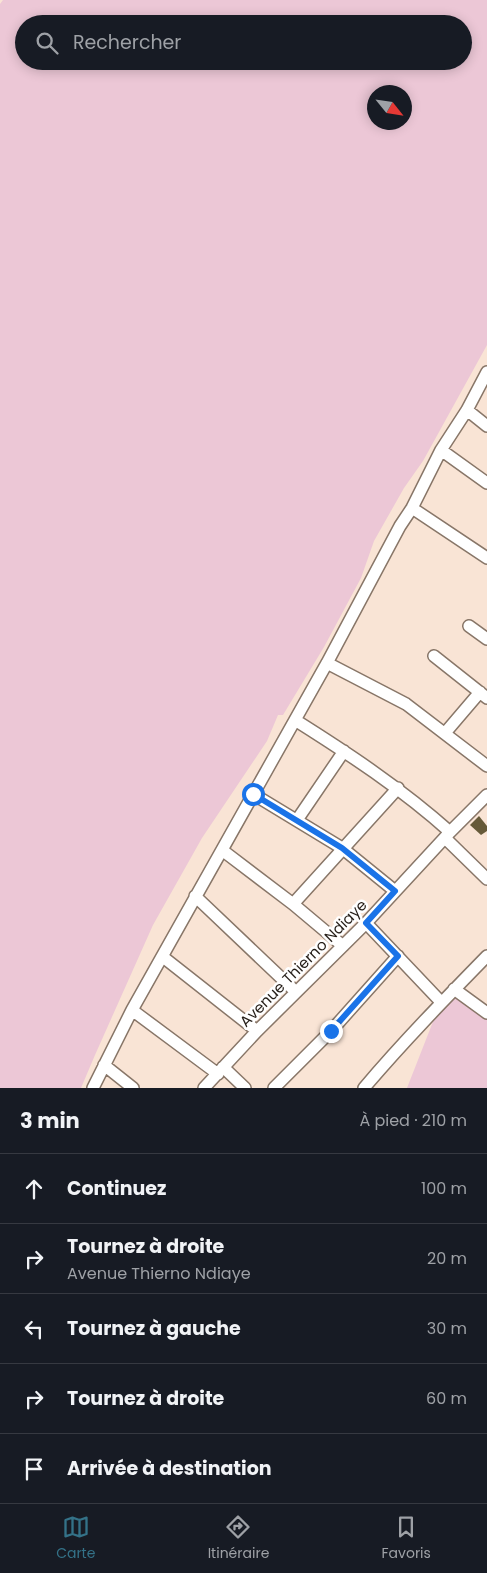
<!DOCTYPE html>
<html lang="fr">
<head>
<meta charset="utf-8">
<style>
  :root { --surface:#171b24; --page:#20242c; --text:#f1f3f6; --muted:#9ea1a6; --line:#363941; --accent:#347288 }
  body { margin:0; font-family:Poppins,sans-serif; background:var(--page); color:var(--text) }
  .compass { position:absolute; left:367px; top:85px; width:45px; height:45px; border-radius:50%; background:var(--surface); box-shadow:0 2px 12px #0003; rotate:120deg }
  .stop { position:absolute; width:15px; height:15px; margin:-11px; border:4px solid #1a73e8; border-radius:50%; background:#fff }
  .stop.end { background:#1a73e8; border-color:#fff; box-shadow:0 1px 5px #0008 }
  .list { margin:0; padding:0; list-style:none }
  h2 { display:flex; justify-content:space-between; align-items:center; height:65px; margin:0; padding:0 20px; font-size:21px }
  h2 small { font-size:16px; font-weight:400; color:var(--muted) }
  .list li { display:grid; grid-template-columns:32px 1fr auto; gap:15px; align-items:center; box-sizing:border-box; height:70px; padding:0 20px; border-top:1px solid var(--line) }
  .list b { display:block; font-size:19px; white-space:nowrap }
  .list p { margin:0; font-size:16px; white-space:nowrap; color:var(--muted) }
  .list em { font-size:16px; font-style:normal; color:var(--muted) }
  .icon { flex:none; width:28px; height:28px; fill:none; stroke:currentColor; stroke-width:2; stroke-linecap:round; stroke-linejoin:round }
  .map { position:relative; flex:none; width:487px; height:1088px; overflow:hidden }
  .search { position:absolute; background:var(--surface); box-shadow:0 2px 12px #0003; left:15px; right:15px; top:15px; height:55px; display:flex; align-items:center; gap:12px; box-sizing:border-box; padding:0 18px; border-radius:28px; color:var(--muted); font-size:19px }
  .sheet { height:415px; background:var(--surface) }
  nav { display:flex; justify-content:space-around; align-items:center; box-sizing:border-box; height:70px; border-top:1px solid var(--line); background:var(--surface); font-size:14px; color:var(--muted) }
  nav a { display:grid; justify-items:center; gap:2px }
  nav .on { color:var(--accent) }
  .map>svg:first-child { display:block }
</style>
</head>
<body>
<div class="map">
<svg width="487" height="1088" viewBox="0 0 487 1088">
  <rect width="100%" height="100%" fill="#f9e4d5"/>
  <path fill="#ecc7d6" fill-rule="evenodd" d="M 3,0 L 487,0 L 487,345 L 423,461 L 404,488 L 374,541 L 361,578 L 324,647 L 283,715 L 278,715 L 267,741 L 202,838 L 153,925 L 95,1055 L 81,1088 L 0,1088 L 0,4 ZM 24,24 L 463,24 L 463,61 L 24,61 ZM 404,92 L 404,122 L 374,122 L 374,92 Z
    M 456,996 L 487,1018 L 487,1088 L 407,1088 L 436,1014 Z"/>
  <path fill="#665a39" d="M 479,816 L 487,826 L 487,831 L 481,835 L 470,825 Z"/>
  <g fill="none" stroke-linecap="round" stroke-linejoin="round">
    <defs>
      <path id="minor" d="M 467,410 L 487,426
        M 441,450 L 487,483
        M 412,508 L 487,558
        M 469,626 L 487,639
        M 434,656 L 487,698
        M 327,663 L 406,704 L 487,766
        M 295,720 C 349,754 402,789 450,832
        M 445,733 L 480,692
        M 253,794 L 342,848 L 395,891
        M 297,820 L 344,751
        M 445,838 L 487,879
        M 222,850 L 293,904 L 343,946
        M 195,896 L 296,992
        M 293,904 L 398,788
        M 366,923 L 441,1002
        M 163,957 L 257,1031
        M 454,989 L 487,1013
        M 132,1010 L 218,1074
        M 104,1065 L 133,1088
        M 223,1067 L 245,1088
        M 93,1088 L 132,1010 L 327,663 L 400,526 L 412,508 L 441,450 L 467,410 L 487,372
        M 204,1088 L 257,1031 L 366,923 L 450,832 L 487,795
        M 274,1088 L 331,1031 L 398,956
        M 364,1088 C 403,1042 445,999 487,956"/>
    </defs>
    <use href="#minor" stroke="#887668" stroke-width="14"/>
    <use href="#minor" stroke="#fff" stroke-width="11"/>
  </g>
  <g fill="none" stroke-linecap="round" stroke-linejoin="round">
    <path stroke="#1a73e8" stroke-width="6" d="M 253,794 L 342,848 L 395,891 L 366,923 L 398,956 L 331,1031"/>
  </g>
  <g text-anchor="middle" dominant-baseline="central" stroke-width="5" stroke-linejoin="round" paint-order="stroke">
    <g font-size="15" fill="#251e18" stroke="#fff">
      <text transform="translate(303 963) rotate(-45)">Avenue Thierno Ndiaye</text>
    </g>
  </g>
</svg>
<svg class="compass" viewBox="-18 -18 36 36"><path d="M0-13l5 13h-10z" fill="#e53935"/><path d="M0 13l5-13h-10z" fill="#9ea1a6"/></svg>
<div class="stop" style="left:253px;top:794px"></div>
<div class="stop end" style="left:331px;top:1031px"></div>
<div class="search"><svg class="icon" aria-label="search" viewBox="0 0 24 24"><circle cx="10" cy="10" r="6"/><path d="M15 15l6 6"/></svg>Rechercher</div>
</div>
<section class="sheet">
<h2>3 min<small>À pied · 210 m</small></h2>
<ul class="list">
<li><svg class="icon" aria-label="ahead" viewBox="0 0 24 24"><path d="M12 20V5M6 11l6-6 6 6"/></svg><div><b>Continuez</b></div><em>100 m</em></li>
<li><svg class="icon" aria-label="right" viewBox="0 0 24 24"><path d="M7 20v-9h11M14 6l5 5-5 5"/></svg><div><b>Tournez à droite</b><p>Avenue Thierno Ndiaye</p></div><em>20 m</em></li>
<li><svg class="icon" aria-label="left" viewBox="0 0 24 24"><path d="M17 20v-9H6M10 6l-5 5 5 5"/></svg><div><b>Tournez à gauche</b></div><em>30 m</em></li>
<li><svg class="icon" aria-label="right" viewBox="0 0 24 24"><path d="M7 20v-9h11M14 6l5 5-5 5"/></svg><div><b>Tournez à droite</b></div><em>60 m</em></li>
<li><svg class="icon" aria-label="arrive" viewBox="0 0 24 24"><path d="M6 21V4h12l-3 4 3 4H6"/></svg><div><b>Arrivée à destination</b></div></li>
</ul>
</section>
<nav>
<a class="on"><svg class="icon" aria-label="map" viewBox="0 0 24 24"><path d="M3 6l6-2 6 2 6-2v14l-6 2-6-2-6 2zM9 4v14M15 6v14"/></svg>Carte</a>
<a><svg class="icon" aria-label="directions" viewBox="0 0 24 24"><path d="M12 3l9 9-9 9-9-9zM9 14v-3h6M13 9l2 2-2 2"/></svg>Itinéraire</a>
<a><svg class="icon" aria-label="saved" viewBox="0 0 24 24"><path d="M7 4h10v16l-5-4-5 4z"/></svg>Favoris</a>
</nav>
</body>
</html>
